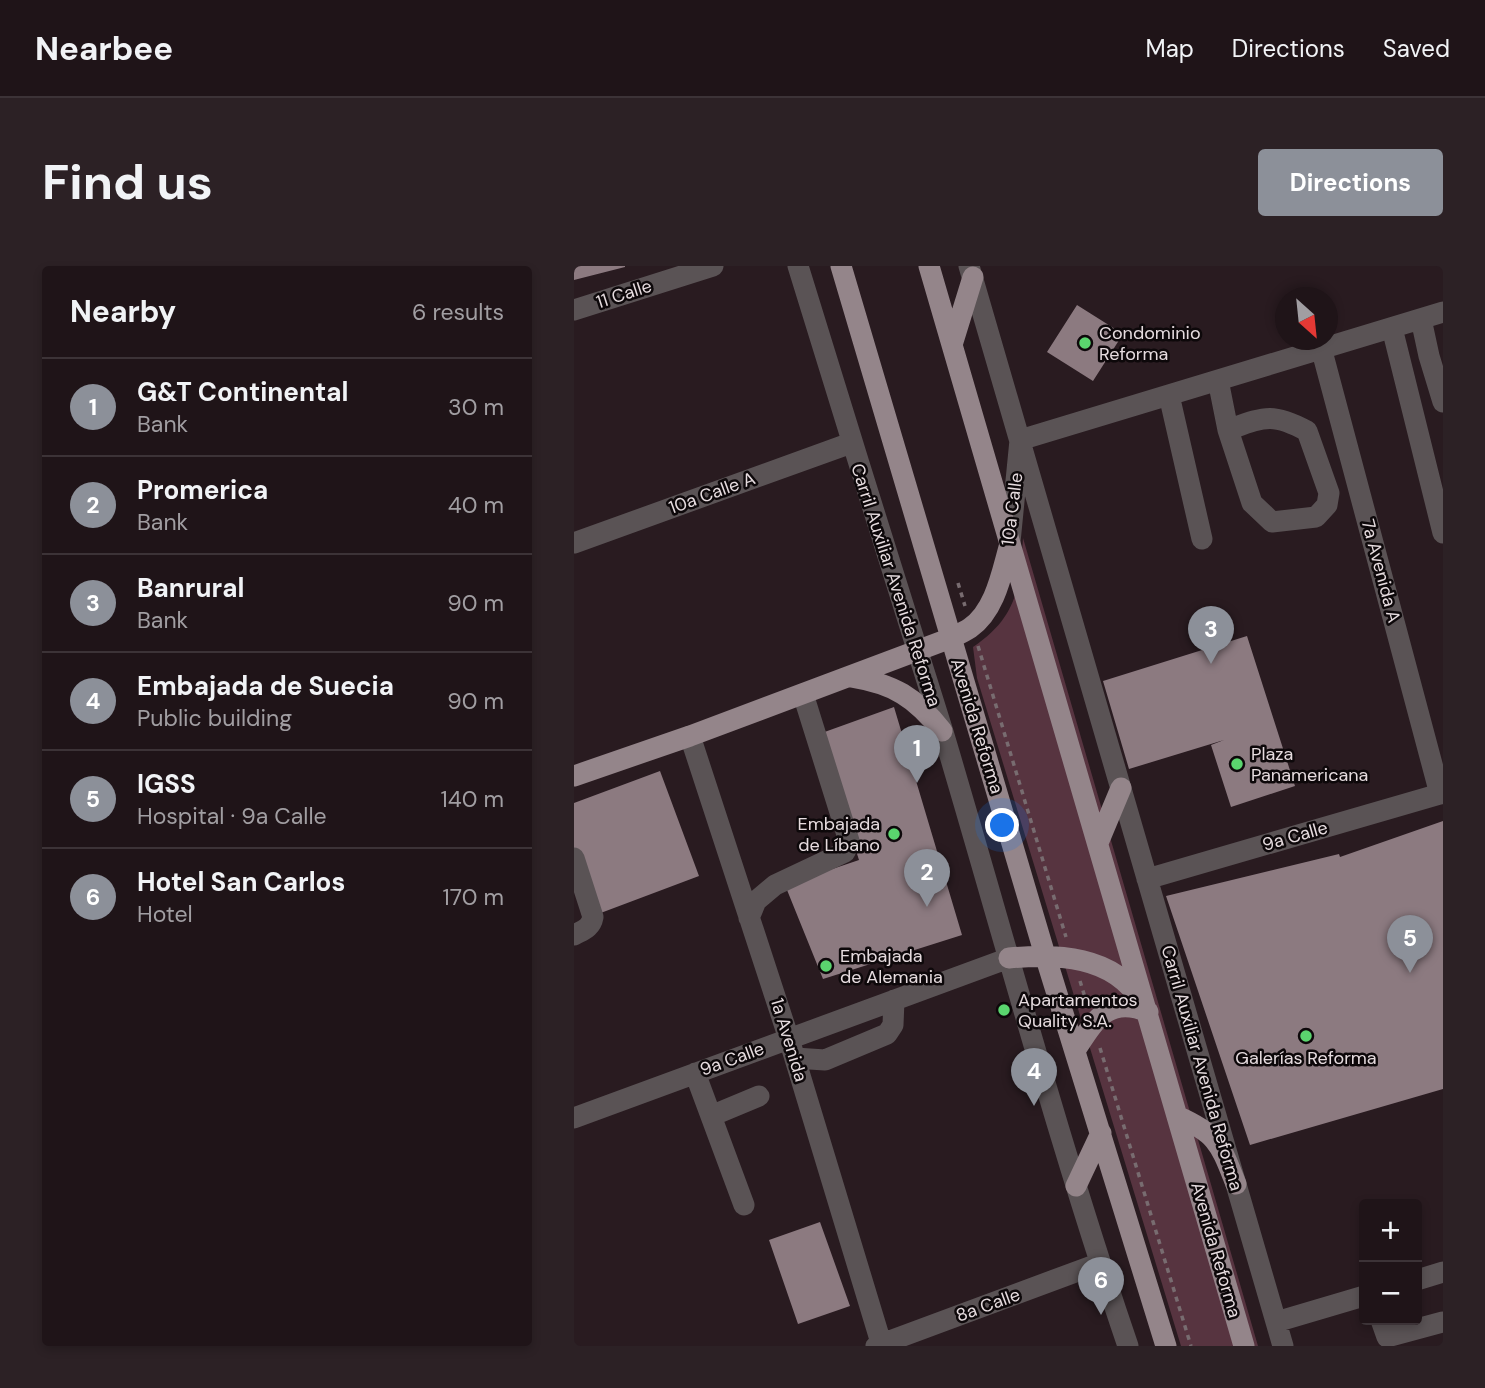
<!DOCTYPE html>
<html lang="en">
<head>
<meta charset="utf-8">
<style>
  :root { --surface:#1f1418; --page:#2c2125; --text:#f1f3f6; --muted:#a19ea2; --line:#3c3337; --accent:#8c9099 }
  body { margin:0; font-family:"DM Sans",sans-serif; background:var(--page); color:var(--text) }
  .controls { position:absolute; right:21px; bottom:21px; display:grid; overflow:hidden; border-radius:7px; box-shadow:0 4px 10px #0003 }
  .controls button { width:63px; height:63px; display:grid; place-items:center; padding:0; border:0; border-bottom:2px solid var(--line); background:var(--surface); color:var(--text); font:35px sans-serif }
  .compass { position:absolute; left:701px; top:21px; width:63px; height:63px; border-radius:50%; background:var(--surface); box-shadow:0 4px 10px #0003; rotate:153deg }
  .you { position:absolute; left:429px; top:560px; width:24px; height:24px; margin:-18px; border:5px solid #fff; border-radius:50%; background:#1a73e8; box-shadow:0 0 0 10px #1a73e833 }
  .badge { display:grid; place-items:center; width:46px; height:46px; border-radius:50%; background:var(--accent); color:#fff; font-size:23px; font-weight:700 }
  .pin { position:absolute; translate:-50% -58px; filter:drop-shadow(0 2px 4px #0008) }
  .pin::after { content:''; position:absolute; top:37px; width:24px; height:21px; background:inherit; clip-path:polygon(0 0,100% 0,50% 100%) }
  .list { margin:0; padding:0; list-style:none }
  h2 { display:flex; justify-content:space-between; align-items:center; height:91px; margin:0; padding:0 28px; font-size:30px }
  h2 small { font-size:23px; font-weight:400; color:var(--muted) }
  .list li { display:grid; grid-template-columns:46px 1fr auto; gap:21px; align-items:center; box-sizing:border-box; height:98px; padding:0 28px; border-top:2px solid var(--line) }
  .list b { display:block; font-size:26px; white-space:nowrap }
  .list p { margin:0; font-size:23px; white-space:nowrap; color:var(--muted) }
  .list em { font-size:23px; font-style:normal; color:var(--muted) }
  .map { position:relative; flex:none; width:869px; height:1080px; overflow:hidden; border-radius:7px }
  header { display:flex; align-items:center; gap:42px; box-sizing:border-box; height:98px; padding:0 35px; background:var(--surface); border-bottom:2px solid var(--line) }
  header strong { font-size:33px }
  nav { display:flex; gap:38px; margin-inline-start:auto; font-size:24px }
  .intro { display:flex; align-items:center; justify-content:space-between; box-sizing:border-box; height:168px; padding:0 42px }
  h1 { margin:0; font-size:49px }
  .button { padding:18px 32px; border-radius:7px; background:var(--accent); color:#fff; font-size:24px; font-weight:700 }
  main { display:flex; gap:42px; padding:0 42px }
  aside { flex:1; background:var(--surface); border-radius:7px; box-shadow:0 4px 10px #0003 }
  .map>svg:first-child { display:block }
</style>
</head>
<body>
<header>
<strong>Nearbee</strong>
<nav><a>Map</a><a>Directions</a><a>Saved</a></nav>
</header>
<div class="intro"><h1>Find us</h1><a class="button">Directions</a></div>
<main>
<aside>
<h2>Nearby<small>6 results</small></h2>
<ul class="list">
<li><span class="badge">1</span><div><b>G&amp;T Continental</b><p>Bank</p></div><em>30 m</em></li>
<li><span class="badge">2</span><div><b>Promerica</b><p>Bank</p></div><em>40 m</em></li>
<li><span class="badge">3</span><div><b>Banrural</b><p>Bank</p></div><em>90 m</em></li>
<li><span class="badge">4</span><div><b>Embajada de Suecia</b><p>Public building</p></div><em>90 m</em></li>
<li><span class="badge">5</span><div><b>IGSS</b><p>Hospital · 9a Calle</p></div><em>140 m</em></li>
<li><span class="badge">6</span><div><b>Hotel San Carlos</b><p>Hotel</p></div><em>170 m</em></li>
</ul>
</aside>
<div class="map">
<svg width="869" height="1080" viewBox="0 0 869 1080">
  <rect width="100%" height="100%" fill="#291b20"/>
  <path fill="#573440" d="M 449,272 L 684,1080 L 607,1080 L 403,412 L 399,381 C 443,351 446,322 449,272 Z"/>
  <path fill="#8c7a80" d="M 0,0 L 51,0 L 51,1 L 0,14 Z
    M 503,39 L 549,68 L 519,115 L 473,86 Z
    M 673,370 L 721,520 L 657,541 L 637,479 L 650,474 L 555,503 L 529,415 Z
    M 320,441 L 388,669 L 249,713 L 211,619 L 285,594 L 245,468 Z
    M 86,505 L 125,610 L 24,648 L 0,584 L 0,537 Z
    M 869,555 L 869,823 L 676,879 L 592,630 L 765,588 L 766,591 Z
    M 246,956 L 276,1040 L 224,1058 L 195,974 Z"/>
  <g fill="none" stroke-linecap="round" stroke-linejoin="round">
    <path stroke="#786c70" stroke-width="3.5" stroke-dasharray="5 5" stroke-linecap="butt" d="M 384,317 L 391,340
      M 404,380 L 492,671
      M 506,715 L 513,738
      M 526,782 L 617,1080"/>
    <path stroke="#5a5355" stroke-width="21" d="M 224,0 C 271,156 321,310 369,466 C 430,671 485,878 554,1080
      M 395,0 L 709,1080
      M 0,44 L 139,0
      M 847,53 L 855,90 L 869,136
      M 818,62 L 869,267
      M 745,74 L 866,528
      M 644,114 L 654,164 L 678,237 L 698,256 L 742,251 L 753,239 L 755,227 L 733,165 C 698,146 690,151 654,164
      M 595,129 L 628,273
      M 436,276 L 446,174 L 869,46
      M 0,277 L 277,177
      M 116,470 L 215,773 L 308,1080
      M 0,592 L 19,651 C 17,662 9,664 0,669
      M 573,613 L 869,527
      M 175,652 L 182,635 L 201,619 L 271,586 L 275,575 L 229,428
      M 221,792 L 251,794 L 313,768 L 319,759 L 320,734
      M 121,807 L 170,939
      M 137,850 L 185,830
      M 0,852 L 435,692
      M 843,1014 L 869,1006
      M 807,1054 L 813,1071 L 869,1056
      M 702,1056 L 790,1030
      M 302,1080 L 526,997"/>
    <path stroke="#94858a" stroke-width="21" d="M 267,0 L 471,689 L 592,1080
      M 355,0 L 670,1080
      M 378,79 L 399,11
      M 277,411 C 320,418 341,431 368,465
      M 0,510 L 116,470 L 377,372 C 383,369 390,366 396,362 C 422,344 428,305 436,278
      M 524,577 L 547,522
      M 435,692 C 483,688 539,689 567,735
      M 502,783 C 521,754 535,729 574,746
      M 603,850 C 644,868 646,878 662,918
      M 502,920 L 527,867"/>
  </g>
  <g fill="#5ad56e" stroke="#0d080a" stroke-width="2.5">
    <circle cx="511" cy="77" r="7"/>
    <circle cx="663" cy="498" r="7"/>
    <circle cx="320" cy="568" r="7"/>
    <circle cx="252" cy="700" r="7"/>
    <circle cx="430" cy="744" r="7"/>
    <circle cx="732" cy="770" r="7"/>
  </g>
  <g text-anchor="middle" dominant-baseline="central" stroke-width="5" stroke-linejoin="round" paint-order="stroke">
    <g font-size="18" fill="#e6dcdf" stroke="#0d080a">
      <text transform="translate(50 28) rotate(-18)">11 Calle</text>
      <text transform="translate(138 227) rotate(-20)">10a Calle A</text>
      <text transform="translate(438 243) rotate(-83)">10a Calle</text>
      <text transform="translate(807 305) rotate(75)">7a Avenida A</text>
      <text transform="translate(322 319) rotate(72)">Carril Auxiliar Avenida Reforma</text>
      <text transform="translate(403 460) rotate(73)">Avenida Reforma</text>
      <text transform="translate(721 570) rotate(-16)">9a Calle</text>
      <text transform="translate(215 774) rotate(73)">1a Avenida</text>
      <text transform="translate(158 793) rotate(-20)">9a Calle</text>
      <text transform="translate(628 802) rotate(74)">Carril Auxiliar Avenida Reforma</text>
      <text transform="translate(642 984) rotate(74)">Avenida Reforma</text>
      <text transform="translate(414 1039) rotate(-20)">8a Calle</text>
    </g>
    <g font-size="18" fill="#e6dcdf" stroke="#0d080a" text-anchor="start">
      <text x="525" y="67">Condominio<tspan x="525" dy="21">Reforma</tspan></text>
      <text x="677" y="488">Plaza<tspan x="677" dy="21">Panamericana</tspan></text>
      <text x="306" y="558" text-anchor="end">Embajada<tspan x="306" dy="21">de Líbano</tspan></text>
      <text x="266" y="690">Embajada<tspan x="266" dy="21">de Alemania</tspan></text>
      <text x="444" y="734">Apartamentos<tspan x="444" dy="21">Quality S.A.</tspan></text>
      <text x="732" y="792" text-anchor="middle">Galerías Reforma</text>
    </g>
  </g>
</svg>
<div class="controls">
<button>+</button>
<button>−</button>
</div>
<svg class="compass" viewBox="-18 -18 36 36"><path d="M0-13l5 13h-10z" fill="#e53935"/><path d="M0 13l5-13h-10z" fill="#a19ea2"/></svg>
<div class="you"></div>
<div class="pin badge" style="left:343px;top:517px">1</div>
<div class="pin badge" style="left:353px;top:641px">2</div>
<div class="pin badge" style="left:637px;top:398px">3</div>
<div class="pin badge" style="left:460px;top:840px">4</div>
<div class="pin badge" style="left:836px;top:707px">5</div>
<div class="pin badge" style="left:527px;top:1049px">6</div>
</div>
</main>
</body>
</html>
